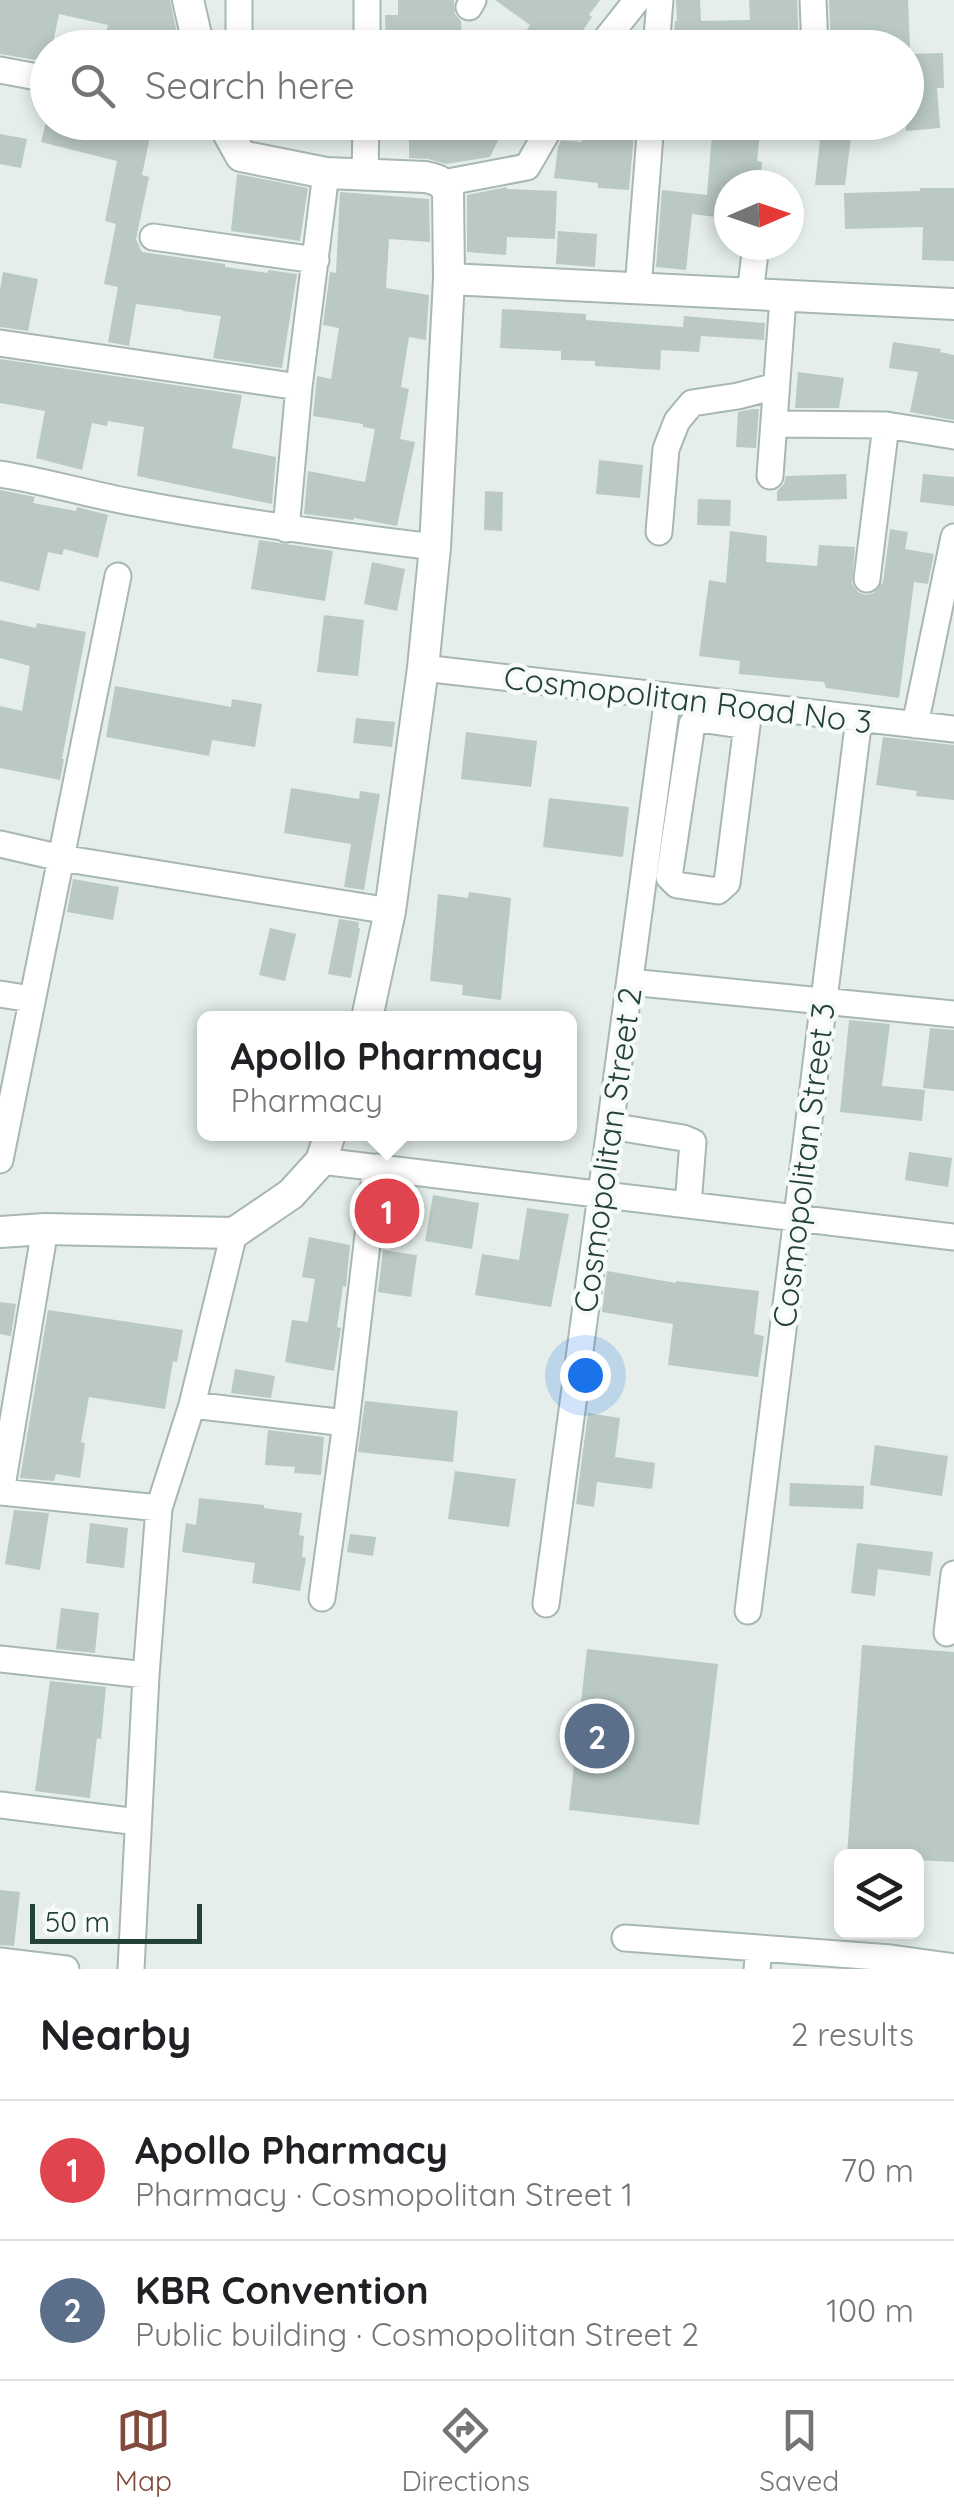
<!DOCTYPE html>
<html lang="en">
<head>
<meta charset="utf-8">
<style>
  :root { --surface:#fff; --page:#f6f6f6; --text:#202124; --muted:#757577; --line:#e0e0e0; --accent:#814a3d }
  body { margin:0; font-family:Quicksand,sans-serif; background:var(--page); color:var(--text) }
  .controls { position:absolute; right:30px; bottom:30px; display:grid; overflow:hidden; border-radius:15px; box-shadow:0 5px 15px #0003 }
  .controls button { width:90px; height:90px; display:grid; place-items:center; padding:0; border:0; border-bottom:2px solid var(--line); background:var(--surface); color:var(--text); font:50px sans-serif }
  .compass { position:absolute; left:714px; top:170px; width:90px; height:90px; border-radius:50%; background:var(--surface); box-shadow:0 5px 15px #0003; rotate:88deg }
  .scale { position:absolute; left:30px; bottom:25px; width:172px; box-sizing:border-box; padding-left:10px; border:5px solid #234138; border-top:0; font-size:28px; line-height:35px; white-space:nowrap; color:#234138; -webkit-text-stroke:8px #f6faf8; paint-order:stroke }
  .you { position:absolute; left:585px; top:1375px; width:35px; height:35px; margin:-25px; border:8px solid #fff; border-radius:50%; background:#1a73e8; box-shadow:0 0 0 15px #1a73e833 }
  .badge { display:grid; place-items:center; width:65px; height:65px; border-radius:50%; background:var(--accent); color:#fff; font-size:32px; font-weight:700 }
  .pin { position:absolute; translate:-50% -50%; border:5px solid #fff; box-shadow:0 2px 10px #0006 }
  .popup { position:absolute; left:197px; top:1011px; width:380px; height:130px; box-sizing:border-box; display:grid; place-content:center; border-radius:15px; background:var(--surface); filter:drop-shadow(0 2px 8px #0005); font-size:32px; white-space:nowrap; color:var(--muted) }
  .popup b { font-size:38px; color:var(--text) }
  .popup::after { content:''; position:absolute; left:50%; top:100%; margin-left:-20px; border:20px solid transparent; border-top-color:var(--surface) }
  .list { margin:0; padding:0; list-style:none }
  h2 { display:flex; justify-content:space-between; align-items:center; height:130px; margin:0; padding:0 40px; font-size:42px }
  h2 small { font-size:32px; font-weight:400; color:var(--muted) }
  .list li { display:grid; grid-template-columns:65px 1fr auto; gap:30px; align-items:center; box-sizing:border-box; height:140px; padding:0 40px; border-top:2px solid var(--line) }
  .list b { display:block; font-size:38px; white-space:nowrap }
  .list p { margin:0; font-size:32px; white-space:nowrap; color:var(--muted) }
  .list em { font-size:32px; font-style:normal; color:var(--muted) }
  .icon { flex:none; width:55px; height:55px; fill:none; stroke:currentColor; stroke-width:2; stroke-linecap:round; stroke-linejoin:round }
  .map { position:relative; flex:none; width:954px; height:1969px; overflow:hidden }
  .search { position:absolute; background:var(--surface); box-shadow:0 5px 15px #0003; left:30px; right:30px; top:30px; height:110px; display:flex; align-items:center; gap:25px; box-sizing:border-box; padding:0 35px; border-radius:55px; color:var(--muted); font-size:38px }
  .sheet { height:410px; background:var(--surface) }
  nav { display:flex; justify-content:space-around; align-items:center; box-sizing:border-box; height:140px; border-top:2px solid var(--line); background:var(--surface); font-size:28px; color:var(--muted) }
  nav a { display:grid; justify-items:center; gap:5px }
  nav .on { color:var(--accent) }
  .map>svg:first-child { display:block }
</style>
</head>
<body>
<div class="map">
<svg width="954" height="1969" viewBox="0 0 954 1969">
  <rect width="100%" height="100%" fill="#e5eeea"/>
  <path fill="#bac9c3" d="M 0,0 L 170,0 L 180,48 L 103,48 L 108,25 L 59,14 L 52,48 L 48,48 L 48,62 L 0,54 Z
    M 398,0 L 454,0 L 455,14 L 461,21 L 462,44 L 386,47 L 385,15 L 398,15 Z
    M 495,0 L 600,0 L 589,15 L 592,17 L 571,48 L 515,48 L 530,25 Z
    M 676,0 L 700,0 L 701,21 L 750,20 L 749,0 L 797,0 L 799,48 L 754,48 L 754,46 L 673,48 L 675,21 L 677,21 Z
    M 829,0 L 908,0 L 910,48 L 831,48 Z
    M 943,53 L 944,88 L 937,88 L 940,128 L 906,131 L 906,54 Z
    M 46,122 L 153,122 L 142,175 L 149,177 L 136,239 L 142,252 L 225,264 L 225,267 L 268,273 L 268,270 L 297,274 L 282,368 L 213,358 L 221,316 L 183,311 L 183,310 L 136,304 L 129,346 L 108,342 L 118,287 L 104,284 L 116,224 L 105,221 L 117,161 L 41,142 Z
    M 507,122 L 490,157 L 446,164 L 428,159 L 409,158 L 409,123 Z
    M 583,122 L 635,122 L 629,190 L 598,188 L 598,183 L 554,178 L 558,147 L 561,140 L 582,142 Z
    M 713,122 L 761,122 L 757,161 L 762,162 L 760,185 L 728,185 L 724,218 L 692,214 L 686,270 L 656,267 L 662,190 L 707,195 Z
    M 822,122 L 853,122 L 845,185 L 815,185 Z
    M 0,134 L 27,139 L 21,168 L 0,164 Z
    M 237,174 L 308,188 L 300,241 L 231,231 Z
    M 507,187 L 507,189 L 557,191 L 555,239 L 507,237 L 506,255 L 467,252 L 467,195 Z
    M 920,188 L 954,188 L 954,261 L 922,260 L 923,227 L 845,229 L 844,193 L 920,191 Z
    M 340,192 L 429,199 L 430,242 L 389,239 L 386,288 L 429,295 L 426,340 L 409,337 L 401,387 L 409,389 L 400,439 L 415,442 L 397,526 L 354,518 L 353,520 L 304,514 L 308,471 L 365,482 L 375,429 L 363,427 L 363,424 L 313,416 L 317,376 L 331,379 L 339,328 L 323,325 L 330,272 L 336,273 Z
    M 558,231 L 597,234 L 595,267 L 556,264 Z
    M 3,272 L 38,279 L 28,331 L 0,327 L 0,290 Z
    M 502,309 L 586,314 L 586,320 L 683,327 L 684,316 L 765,323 L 764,340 L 701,336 L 699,352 L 661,350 L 660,370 L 595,366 L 595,361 L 561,360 L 561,351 L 500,348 Z
    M 893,342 L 941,349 L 940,352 L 954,355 L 954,420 L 910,412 L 918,372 L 889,368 Z
    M 0,359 L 242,395 L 232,448 L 276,457 L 272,504 L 137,476 L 144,427 L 108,421 L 107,426 L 92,423 L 82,470 L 36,458 L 45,411 L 0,403 Z
    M 798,372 L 844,378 L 839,408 L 795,408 Z
    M 753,409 L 759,409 L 756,448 L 736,447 L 738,412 Z
    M 599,460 L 643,465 L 640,498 L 596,494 Z
    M 846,474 L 847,499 L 777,501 L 777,491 L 784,484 L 786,476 Z
    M 923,474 L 954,477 L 954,506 L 920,502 Z
    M 0,490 L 35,497 L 33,503 L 76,511 L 77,507 L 108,515 L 98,558 L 64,549 L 62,555 L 48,552 L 39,591 L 0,581 Z
    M 485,491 L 503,492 L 502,531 L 484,530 Z
    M 698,499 L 731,500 L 730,526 L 697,525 Z
    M 890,529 L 908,532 L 905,549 L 934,554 L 928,584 L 914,582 L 899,698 L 826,688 L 824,682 L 739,674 L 740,661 L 699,656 L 709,580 L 726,583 L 730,531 L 767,536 L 766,562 L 817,566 L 819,545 L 855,547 L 852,584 L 858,592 L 866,595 L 874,593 L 883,582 Z
    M 259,540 L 333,551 L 325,601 L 251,589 Z
    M 372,562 L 405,569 L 397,611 L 364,604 Z
    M 324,615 L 364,620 L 358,676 L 317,672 Z
    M 0,620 L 36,628 L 37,623 L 86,632 L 62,759 L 64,759 L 60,780 L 0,768 L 0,706 L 22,711 L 30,666 L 0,658 Z
    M 115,686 L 231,707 L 232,699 L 262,704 L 255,747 L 212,740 L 209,756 L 106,737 Z
    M 356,718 L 395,722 L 392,747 L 353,743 Z
    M 466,732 L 537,741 L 531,787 L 461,779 Z
    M 883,737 L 954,745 L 954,800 L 916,796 L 917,791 L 876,785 Z
    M 291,788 L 359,799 L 360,791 L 380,794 L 364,890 L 344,887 L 351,844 L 284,833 Z
    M 549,798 L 629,807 L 623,857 L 543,847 Z
    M 73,879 L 119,887 L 113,920 L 67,912 Z
    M 469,892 L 511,898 L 501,1000 L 462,995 L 463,985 L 430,981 L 438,894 L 468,898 Z
    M 339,919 L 359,922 L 358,928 L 360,928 L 351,978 L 328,974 Z
    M 270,928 L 296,934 L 285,981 L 259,975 Z
    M 849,1020 L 890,1024 L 882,1086 L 925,1090 L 922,1121 L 840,1112 Z
    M 930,1028 L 954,1030 L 954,1091 L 923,1088 Z
    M 909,1152 L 952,1158 L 948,1187 L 905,1180 Z
    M 433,1195 L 479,1203 L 472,1249 L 425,1241 Z
    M 527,1208 L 569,1214 L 551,1307 L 475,1295 L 482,1254 L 519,1260 Z
    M 309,1237 L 350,1245 L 346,1287 L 343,1286 L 337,1327 L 341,1328 L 334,1371 L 285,1362 L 292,1320 L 308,1322 L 315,1279 L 302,1277 Z
    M 383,1250 L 417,1255 L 411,1297 L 378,1292 Z
    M 607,1271 L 676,1283 L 676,1281 L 759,1291 L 754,1334 L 764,1336 L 758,1377 L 668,1365 L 673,1324 L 602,1312 Z
    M 0,1302 L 16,1304 L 11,1336 L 0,1334 Z
    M 48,1310 L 183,1330 L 177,1362 L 173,1361 L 165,1409 L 89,1397 L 81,1442 L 85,1443 L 80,1478 L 56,1474 L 54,1481 L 20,1478 Z
    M 235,1369 L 275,1376 L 271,1398 L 231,1393 Z
    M 365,1401 L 458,1411 L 453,1462 L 358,1452 Z
    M 588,1413 L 620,1418 L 615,1457 L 655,1463 L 652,1489 L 597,1482 L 594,1507 L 576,1504 Z
    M 268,1430 L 324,1437 L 321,1475 L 294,1473 L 295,1467 L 265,1465 Z
    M 875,1445 L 948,1456 L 942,1496 L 870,1485 Z
    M 455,1471 L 516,1479 L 509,1527 L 448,1519 Z
    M 790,1483 L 864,1486 L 863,1509 L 789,1506 Z
    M 199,1498 L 264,1505 L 264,1508 L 302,1513 L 299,1535 L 304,1536 L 302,1557 L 306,1558 L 300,1591 L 252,1583 L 255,1563 L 182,1552 L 186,1523 L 196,1525 Z
    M 14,1510 L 49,1513 L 40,1570 L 5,1564 Z
    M 90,1523 L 128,1528 L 124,1568 L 86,1563 Z
    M 350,1534 L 376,1537 L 373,1556 L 347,1552 Z
    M 857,1543 L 933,1552 L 930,1576 L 878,1569 L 875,1596 L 851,1593 Z
    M 61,1608 L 99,1613 L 95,1653 L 56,1649 Z
    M 862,1645 L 954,1652 L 954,1862 L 916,1860 L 916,1856 L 847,1855 Z
    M 587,1649 L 718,1664 L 699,1825 L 569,1810 Z
    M 50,1681 L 106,1687 L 101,1739 L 97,1738 L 90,1798 L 35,1791 Z
    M 0,1890 L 20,1892 L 14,1946 L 0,1945 Z"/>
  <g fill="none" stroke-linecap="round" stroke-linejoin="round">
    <defs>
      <path id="minor" d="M 239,0 L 239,48
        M 813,0 L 815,48
        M 469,7 L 473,0
        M 367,48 L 367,0
        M 599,48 L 637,0
        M 656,48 L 660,0
        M 0,70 L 48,79
        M 365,176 L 366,122
        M 443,183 L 527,167 L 553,122
        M 153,237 L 316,260
        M 638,289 L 651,122
        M 750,294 L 756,245
        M 0,343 L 299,387
        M 774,424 L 886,425 L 954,436
        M 0,474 C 46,481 90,495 136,503 C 236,522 335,535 435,547
        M 770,476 L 783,298
        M 286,529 L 299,387 L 326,173
        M 659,532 L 666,449 L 677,421 L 692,403 L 738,396 L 776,386
        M 867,579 L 886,425
        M 423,668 L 954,729
        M 915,725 L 954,537
        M 747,726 L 700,719 L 692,724 L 669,877 L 677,885 L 718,891 L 727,883 L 748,717 L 749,706
        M 0,844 L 61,858 L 390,911
        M 630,982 L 954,1014
        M 0,994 L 32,999
        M 610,1126 L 683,1138 L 693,1142 L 688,1205
        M 0,1160 L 118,576
        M 321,1161 L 954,1237
        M 192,1405 L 346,1423
        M 0,1492 L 159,1508
        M 1,1492 L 45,1229
        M 322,1598 L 346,1423 L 376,1167
        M 546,1604 L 668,696
        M 748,1611 L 859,718
        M 947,1633 L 954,1574
        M 0,1659 L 146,1675
        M 0,1805 L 138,1822
        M 625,1938 L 759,1948
        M 0,1961 L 66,1969
        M 131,1969 L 146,1675 L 159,1508 L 192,1405 L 234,1233
        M 757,1969 L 759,1948 L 891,1958 L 954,1967"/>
      <path id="tertiary" d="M 188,0 L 199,48
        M 222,122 L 241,156 L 326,173 L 425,177 C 436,179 442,181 448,191 L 449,279 L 435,547 L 423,668 L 390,911 L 367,1018
        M 449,279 L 954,304
        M 0,1232 L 45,1229 L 234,1233 L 291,1194 L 321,1161 L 330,1134"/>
    </defs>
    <use href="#minor" stroke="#a7b7b1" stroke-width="29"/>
    <use href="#tertiary" stroke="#a7b7b1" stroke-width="34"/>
    <use href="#minor" stroke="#fff" stroke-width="25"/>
    <use href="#tertiary" stroke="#fff" stroke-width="30"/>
  </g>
  <g text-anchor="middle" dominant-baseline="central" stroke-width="9" stroke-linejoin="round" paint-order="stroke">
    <g font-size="32" fill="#234138" stroke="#f6faf8">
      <text transform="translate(688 699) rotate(7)">Cosmopolitan Road No 3</text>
      <text transform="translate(607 1150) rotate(-82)">Cosmopolitan Street 2</text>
      <text transform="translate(803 1165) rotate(-83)">Cosmopolitan Street 3</text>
    </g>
  </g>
</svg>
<div class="controls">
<button><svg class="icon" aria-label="layers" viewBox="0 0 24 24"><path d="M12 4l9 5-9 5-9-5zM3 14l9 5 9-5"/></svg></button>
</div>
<svg class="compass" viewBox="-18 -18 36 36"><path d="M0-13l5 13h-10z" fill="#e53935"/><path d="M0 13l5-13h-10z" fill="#757577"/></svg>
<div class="scale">50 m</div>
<div class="you"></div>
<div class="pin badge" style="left:387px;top:1211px;background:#e0444e">1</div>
<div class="popup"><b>Apollo Pharmacy</b>Pharmacy</div>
<div class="pin badge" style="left:597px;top:1736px;background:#5c6f8a">2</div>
<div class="search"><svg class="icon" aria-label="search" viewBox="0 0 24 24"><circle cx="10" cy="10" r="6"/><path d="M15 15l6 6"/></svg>Search here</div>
</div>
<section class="sheet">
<h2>Nearby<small>2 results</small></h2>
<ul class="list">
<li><span class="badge" style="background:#e0444e">1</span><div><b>Apollo Pharmacy</b><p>Pharmacy · Cosmopolitan Street 1</p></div><em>70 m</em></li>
<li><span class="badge" style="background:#5c6f8a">2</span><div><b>KBR Convention</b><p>Public building · Cosmopolitan Street 2</p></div><em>100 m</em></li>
</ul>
</section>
<nav>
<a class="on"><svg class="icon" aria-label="map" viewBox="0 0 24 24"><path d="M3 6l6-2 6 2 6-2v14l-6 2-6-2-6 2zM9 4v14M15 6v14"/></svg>Map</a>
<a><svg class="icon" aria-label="directions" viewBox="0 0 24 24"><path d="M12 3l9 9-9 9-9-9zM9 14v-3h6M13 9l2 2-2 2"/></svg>Directions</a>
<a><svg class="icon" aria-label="saved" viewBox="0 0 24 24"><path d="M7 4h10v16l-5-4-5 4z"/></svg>Saved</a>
</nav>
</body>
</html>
